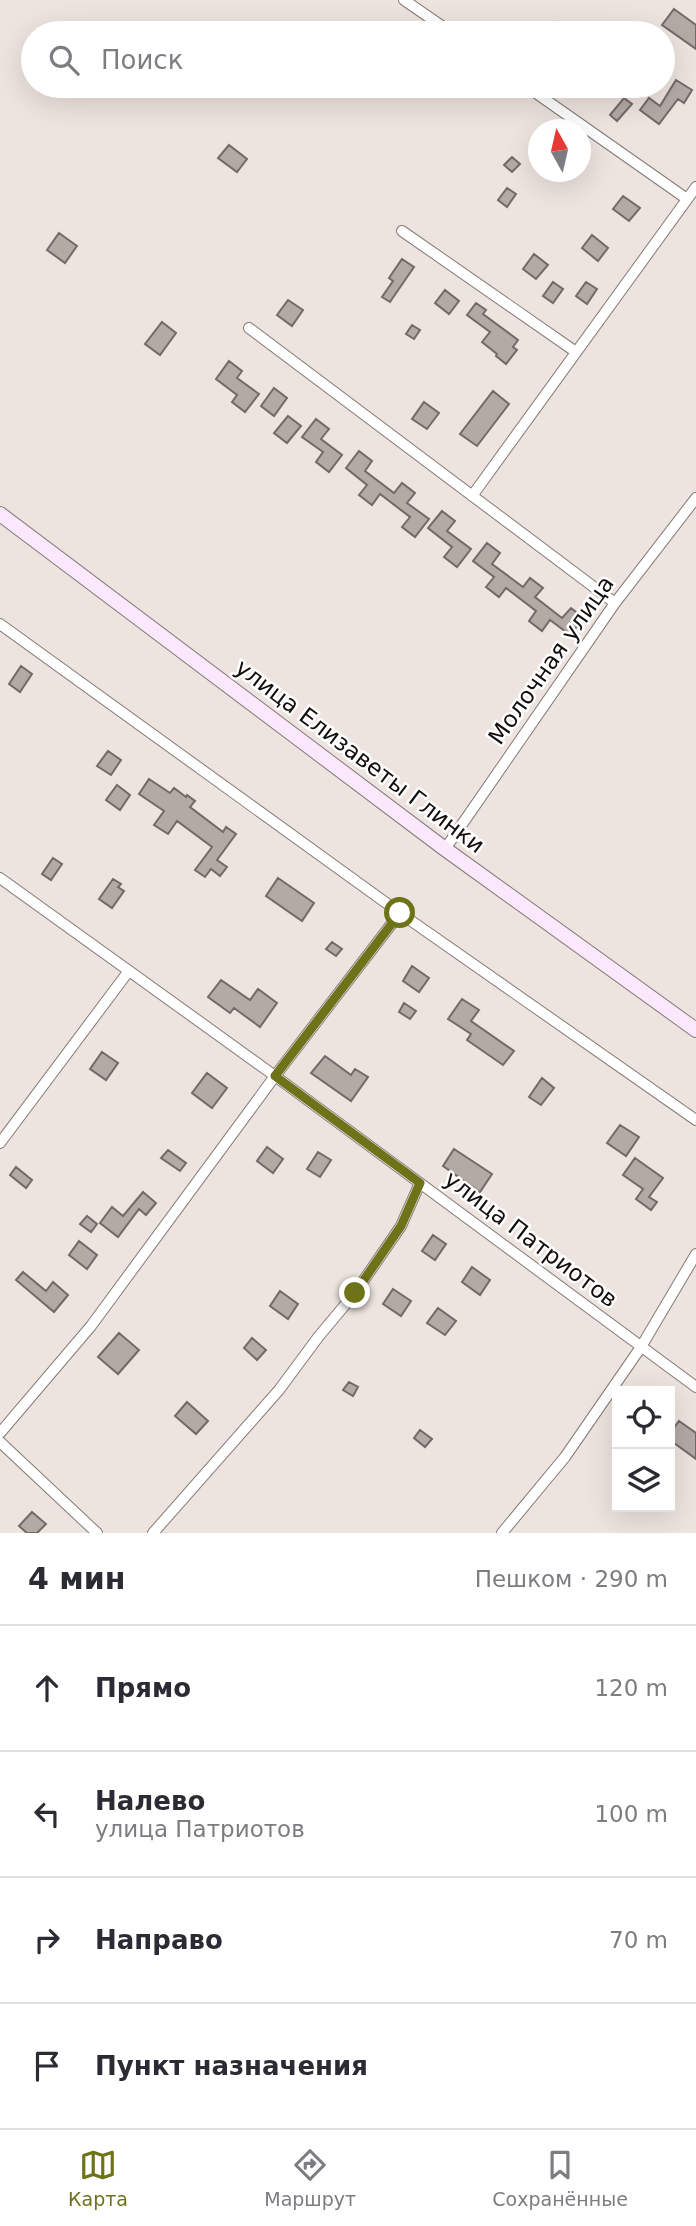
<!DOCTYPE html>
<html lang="ru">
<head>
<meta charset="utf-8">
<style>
  :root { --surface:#fff; --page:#f2f2f3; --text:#2b2b33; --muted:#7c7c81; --line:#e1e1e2; --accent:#6e731a }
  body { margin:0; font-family:"DejaVu Sans",sans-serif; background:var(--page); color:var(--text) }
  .controls { position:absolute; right:21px; bottom:21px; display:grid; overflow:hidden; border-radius:0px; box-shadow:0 7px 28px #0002 }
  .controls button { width:63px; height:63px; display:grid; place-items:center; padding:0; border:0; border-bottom:2px solid var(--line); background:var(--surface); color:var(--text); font:35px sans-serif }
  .compass { position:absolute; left:528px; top:119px; width:63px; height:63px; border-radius:50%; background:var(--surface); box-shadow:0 7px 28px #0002; rotate:352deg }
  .stop { position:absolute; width:21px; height:21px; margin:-16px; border:5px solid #6e731a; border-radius:50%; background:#fff }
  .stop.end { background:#6e731a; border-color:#fff; box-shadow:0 2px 7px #0008 }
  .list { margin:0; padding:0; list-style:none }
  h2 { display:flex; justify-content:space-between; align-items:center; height:91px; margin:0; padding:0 28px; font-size:30px }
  h2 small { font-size:23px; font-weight:400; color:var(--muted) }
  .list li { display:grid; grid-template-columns:46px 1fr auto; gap:21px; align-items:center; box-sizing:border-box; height:126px; padding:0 28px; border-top:2px solid var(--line) }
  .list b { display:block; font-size:26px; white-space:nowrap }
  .list p { margin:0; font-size:23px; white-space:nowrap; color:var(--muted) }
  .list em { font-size:23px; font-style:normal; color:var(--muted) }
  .icon { flex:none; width:38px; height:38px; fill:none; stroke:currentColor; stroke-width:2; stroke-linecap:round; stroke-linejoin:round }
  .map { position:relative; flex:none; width:696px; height:1533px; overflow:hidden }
  .search { position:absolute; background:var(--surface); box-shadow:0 7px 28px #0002; left:21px; right:21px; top:21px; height:77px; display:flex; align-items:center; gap:18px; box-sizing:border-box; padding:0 24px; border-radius:38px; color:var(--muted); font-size:26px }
  .sheet { height:595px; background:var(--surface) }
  nav { display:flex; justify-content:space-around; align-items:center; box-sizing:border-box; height:98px; border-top:2px solid var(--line); background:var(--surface); font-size:19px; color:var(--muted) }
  nav a { display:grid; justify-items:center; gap:4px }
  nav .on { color:var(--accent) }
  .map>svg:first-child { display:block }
</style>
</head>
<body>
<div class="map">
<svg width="696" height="1533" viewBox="0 0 696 1533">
  <rect width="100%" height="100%" fill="#ede3df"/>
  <path fill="#b3aaa6" stroke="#726a66" stroke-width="2" d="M 674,9 L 696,25 L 696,49 L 662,25 Z
    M 555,22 L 571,33 L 547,33 Z
    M 676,80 L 692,90 L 684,103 L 678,99 L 659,124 L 640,110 L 649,98 L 660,106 Z
    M 624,98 L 632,104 L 617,121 L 610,115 Z
    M 229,145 L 247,159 L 237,172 L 218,158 Z
    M 512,157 L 520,164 L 512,172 L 504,165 Z
    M 507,188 L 516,194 L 507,207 L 498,200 Z
    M 623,196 L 640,208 L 629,221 L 613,209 Z
    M 59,233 L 77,246 L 65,263 L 47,250 Z
    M 592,235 L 608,248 L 598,261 L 582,248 Z
    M 534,254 L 548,265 L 536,279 L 523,269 Z
    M 402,259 L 414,267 L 390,302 L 382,297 L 393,281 L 389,278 Z
    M 553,282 L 563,289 L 553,303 L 543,296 Z
    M 586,282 L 597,289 L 587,304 L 576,296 Z
    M 445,290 L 459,301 L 449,314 L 435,303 Z
    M 288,300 L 303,310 L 292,326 L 277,315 Z
    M 476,303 L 486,310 L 483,314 L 518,340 L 513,347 L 517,350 L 506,364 L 496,356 L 497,354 L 482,342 L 490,332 L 467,315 Z
    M 162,322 L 176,333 L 160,355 L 145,344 Z
    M 412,325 L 420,330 L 414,339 L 406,334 Z
    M 229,361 L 242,371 L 237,378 L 259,394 L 245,412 L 232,402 L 237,395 L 216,379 Z
    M 274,388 L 287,398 L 274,416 L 261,406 Z
    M 493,391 L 509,404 L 477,446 L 460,434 Z
    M 424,402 L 439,413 L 427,429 L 412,419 Z
    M 288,416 L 301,426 L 287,443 L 274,433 Z
    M 316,419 L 329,429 L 321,439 L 342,455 L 329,472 L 316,462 L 323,452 L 302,437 Z
    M 359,451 L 372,461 L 365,471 L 394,493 L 402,483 L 415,493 L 407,503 L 429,519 L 415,537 L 402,527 L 410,517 L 380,494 L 372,505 L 359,495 L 367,485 L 346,468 Z
    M 442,511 L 455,521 L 447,531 L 471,549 L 457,567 L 444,557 L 452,547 L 428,528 Z
    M 487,543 L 500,553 L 492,564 L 523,587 L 530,578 L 543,588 L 535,597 L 562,618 L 571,608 L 584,618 L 570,635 L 550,620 L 542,631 L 529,621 L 536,611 L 506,588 L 499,597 L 486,587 L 494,577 L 473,561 Z
    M 21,666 L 32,674 L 20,692 L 9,684 Z
    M 108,751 L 121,760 L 111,775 L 97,766 Z
    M 149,779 L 170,793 L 174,788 L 186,797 L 187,795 L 195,801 L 190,807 L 223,832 L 226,827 L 236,834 L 217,860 L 227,867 L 220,876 L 211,869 L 205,877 L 195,870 L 212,847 L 177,821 L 168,834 L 154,825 L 164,811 L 139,794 Z
    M 117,785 L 130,795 L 120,810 L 106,800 Z
    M 53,858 L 62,864 L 51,880 L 42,874 Z
    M 278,878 L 314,903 L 302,921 L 266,896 Z
    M 113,879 L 121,884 L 118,887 L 124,891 L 112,908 L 99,899 Z
    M 332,942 L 342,949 L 336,956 L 326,949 Z
    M 412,966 L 429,978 L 419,992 L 403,981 Z
    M 221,980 L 250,1000 L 258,989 L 277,1003 L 260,1027 L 234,1008 L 230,1013 L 208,997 Z
    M 462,999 L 479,1010 L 471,1021 L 514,1051 L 503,1065 L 467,1040 L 471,1034 L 448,1019 Z
    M 404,1003 L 416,1011 L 410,1019 L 399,1012 Z
    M 102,1052 L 118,1063 L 106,1080 L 90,1069 Z
    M 325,1056 L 351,1075 L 355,1069 L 368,1077 L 351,1101 L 311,1073 Z
    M 207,1073 L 227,1088 L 212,1108 L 192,1093 Z
    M 542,1078 L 554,1088 L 541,1105 L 529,1097 Z
    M 620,1125 L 639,1137 L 626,1156 L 607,1143 Z
    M 267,1147 L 283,1159 L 273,1173 L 257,1161 Z
    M 454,1149 L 492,1174 L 480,1192 L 443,1166 Z
    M 168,1150 L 186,1163 L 180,1171 L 161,1158 Z
    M 318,1152 L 331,1160 L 320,1177 L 307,1169 Z
    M 635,1158 L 663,1178 L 649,1197 L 657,1202 L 651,1210 L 636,1199 L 643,1189 L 623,1175 Z
    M 16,1167 L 32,1180 L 26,1188 L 10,1175 Z
    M 143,1192 L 156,1203 L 146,1215 L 139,1209 L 118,1237 L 100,1223 L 112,1207 L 123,1216 Z
    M 87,1216 L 97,1224 L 91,1232 L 80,1224 Z
    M 433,1235 L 446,1244 L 435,1260 L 422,1251 Z
    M 79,1241 L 97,1255 L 87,1269 L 69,1255 Z
    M 472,1267 L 490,1280 L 480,1295 L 462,1282 Z
    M 23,1272 L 46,1291 L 53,1282 L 68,1295 L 54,1312 L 16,1280 Z
    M 393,1289 L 411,1301 L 401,1316 L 383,1304 Z
    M 280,1291 L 298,1304 L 288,1319 L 270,1306 Z
    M 438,1308 L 456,1321 L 445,1335 L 427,1323 Z
    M 119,1333 L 139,1350 L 118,1374 L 98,1357 Z
    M 252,1338 L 266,1350 L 257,1360 L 244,1348 Z
    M 349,1382 L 358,1387 L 353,1396 L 343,1390 Z
    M 187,1402 L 208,1421 L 196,1434 L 175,1416 Z
    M 679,1421 L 696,1433 L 696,1459 L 670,1440 L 670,1433 Z
    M 420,1430 L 432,1439 L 425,1447 L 414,1438 Z
    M 32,1512 L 46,1524 L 37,1533 L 27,1533 L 19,1526 Z"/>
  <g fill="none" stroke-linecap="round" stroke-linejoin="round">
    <defs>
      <path id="street" d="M 404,0 L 452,33
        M 526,86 L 687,199
        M 402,231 L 576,352
        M 249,328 L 615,603
        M 472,496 L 696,187
        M 0,624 L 400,913 L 696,1120
        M 445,849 L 615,603 L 696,498
        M 0,878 L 275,1076 L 696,1387
        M 0,1143 L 128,972
        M 0,1433 L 91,1326 L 275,1076 L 400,913
        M 0,1442 L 97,1533
        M 153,1533 L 279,1390 L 319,1336 L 355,1293 L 401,1226 L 420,1183
        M 502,1533 L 565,1457 L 641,1347 L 696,1254"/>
      <path id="secondary" d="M 0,514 L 445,849 L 696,1030"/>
    </defs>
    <use href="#street" stroke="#847b77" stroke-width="12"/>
    <use href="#secondary" stroke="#847b77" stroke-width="16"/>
    <use href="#street" stroke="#fff" stroke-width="10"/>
    <use href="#secondary" stroke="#fce8fd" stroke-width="14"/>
  </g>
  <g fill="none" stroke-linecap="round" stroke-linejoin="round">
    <path stroke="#6e731a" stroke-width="9" d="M 355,1293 L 401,1226 L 420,1183 L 275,1076 L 400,913"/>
  </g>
  <g text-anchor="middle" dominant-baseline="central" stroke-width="5" stroke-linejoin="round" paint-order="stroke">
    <g font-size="23" fill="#110e0c" stroke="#fff">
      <text transform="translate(551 660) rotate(-55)">Молочная улица</text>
      <text transform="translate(360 756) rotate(37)">улица Елизаветы Глинки</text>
      <text transform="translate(531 1239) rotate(37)">улица Патриотов</text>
    </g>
  </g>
</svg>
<div class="controls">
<button><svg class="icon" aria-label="locate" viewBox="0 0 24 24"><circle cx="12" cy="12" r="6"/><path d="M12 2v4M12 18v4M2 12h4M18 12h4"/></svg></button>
<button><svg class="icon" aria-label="layers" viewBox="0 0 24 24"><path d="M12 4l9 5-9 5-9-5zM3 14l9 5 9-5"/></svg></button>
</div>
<svg class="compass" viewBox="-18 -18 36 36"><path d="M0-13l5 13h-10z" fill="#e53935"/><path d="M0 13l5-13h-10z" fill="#7c7c81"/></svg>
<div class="stop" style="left:400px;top:913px"></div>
<div class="stop end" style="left:355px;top:1293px"></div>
<div class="search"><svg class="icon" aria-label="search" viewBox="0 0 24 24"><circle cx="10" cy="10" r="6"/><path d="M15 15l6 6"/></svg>Поиск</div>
</div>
<section class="sheet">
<h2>4 мин<small>Пешком · 290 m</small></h2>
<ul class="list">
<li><svg class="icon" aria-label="ahead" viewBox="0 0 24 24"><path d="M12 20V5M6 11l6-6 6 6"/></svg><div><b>Прямо</b></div><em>120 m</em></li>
<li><svg class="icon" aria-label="left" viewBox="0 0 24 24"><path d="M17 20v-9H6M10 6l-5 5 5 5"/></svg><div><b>Налево</b><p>улица Патриотов</p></div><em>100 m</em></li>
<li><svg class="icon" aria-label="right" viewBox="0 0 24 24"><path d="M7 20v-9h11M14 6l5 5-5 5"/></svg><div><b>Направо</b></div><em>70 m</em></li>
<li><svg class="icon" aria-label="arrive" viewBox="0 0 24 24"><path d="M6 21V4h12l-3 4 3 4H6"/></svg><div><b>Пункт назначения</b></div></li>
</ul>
</section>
<nav>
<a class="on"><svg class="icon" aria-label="map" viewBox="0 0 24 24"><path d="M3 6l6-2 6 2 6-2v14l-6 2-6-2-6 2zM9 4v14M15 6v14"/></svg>Карта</a>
<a><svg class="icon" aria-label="directions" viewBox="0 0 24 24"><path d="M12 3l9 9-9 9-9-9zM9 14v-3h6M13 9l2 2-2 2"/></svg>Маршрут</a>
<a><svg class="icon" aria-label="saved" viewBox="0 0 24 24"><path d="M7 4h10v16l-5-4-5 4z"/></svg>Сохранённые</a>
</nav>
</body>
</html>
